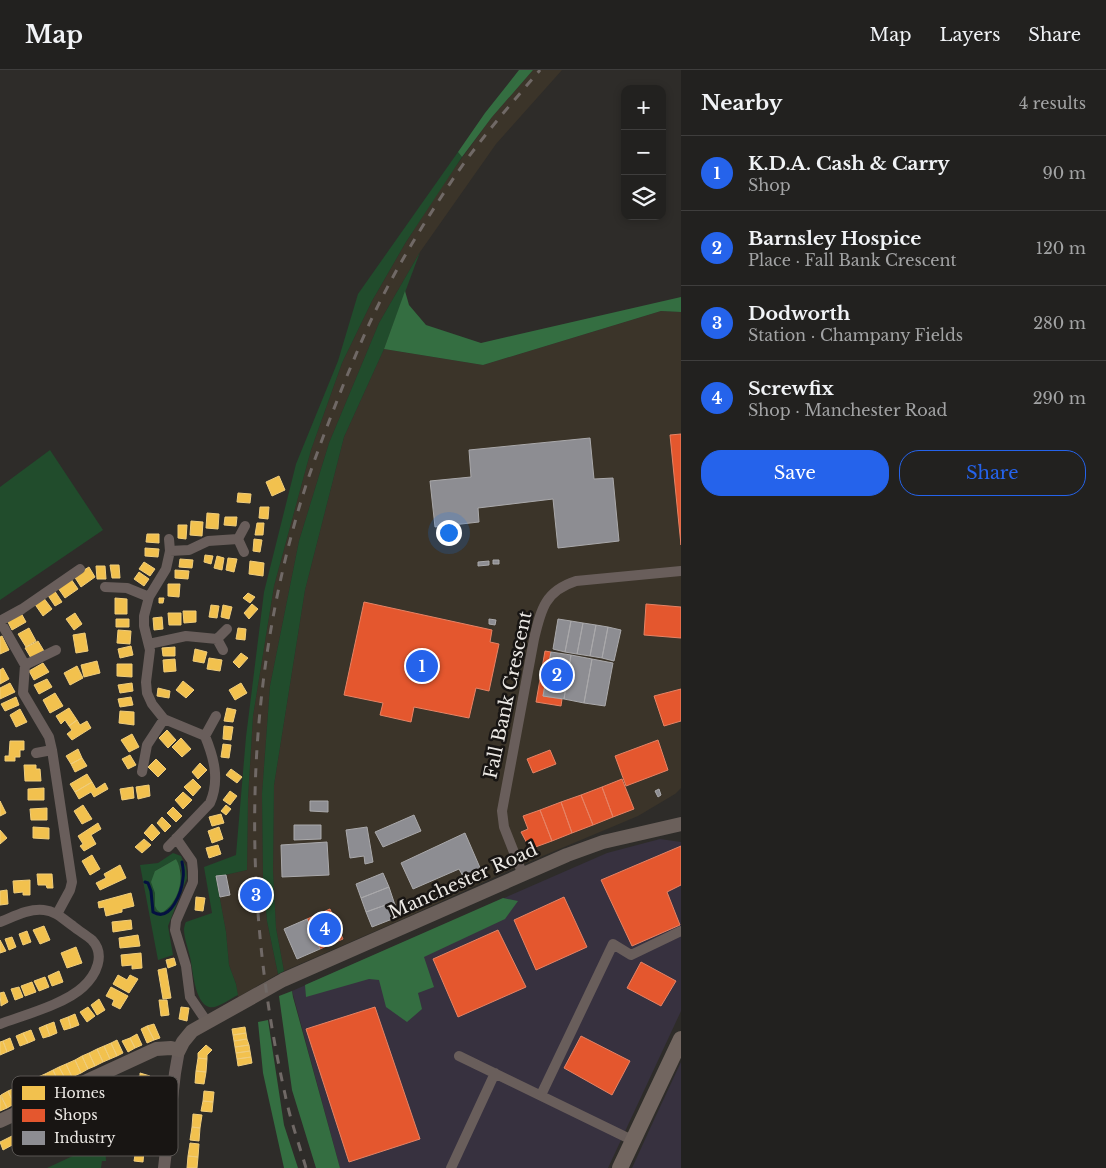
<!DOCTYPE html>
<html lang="en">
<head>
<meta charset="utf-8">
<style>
  :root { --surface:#22211f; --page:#2a2928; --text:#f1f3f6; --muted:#a2a3a4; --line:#3f3e3d; --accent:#2563eb }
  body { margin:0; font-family:"Libre Baskerville",serif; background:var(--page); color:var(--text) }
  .controls { position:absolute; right:15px; top:15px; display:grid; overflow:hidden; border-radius:10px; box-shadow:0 2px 8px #0003 }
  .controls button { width:45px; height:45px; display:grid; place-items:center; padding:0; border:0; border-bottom:1px solid var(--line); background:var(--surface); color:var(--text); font:25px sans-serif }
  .you { position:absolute; left:448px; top:462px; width:18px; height:18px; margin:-12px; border:4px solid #fff; border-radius:50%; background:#1a73e8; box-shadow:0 0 0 8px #1a73e833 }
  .badge { display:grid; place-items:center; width:32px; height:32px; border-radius:50%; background:var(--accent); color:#fff; font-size:16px; font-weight:700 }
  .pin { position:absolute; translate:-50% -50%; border:2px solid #fff; box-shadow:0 1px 5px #0006 }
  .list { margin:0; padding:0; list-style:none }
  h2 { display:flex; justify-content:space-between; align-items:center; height:65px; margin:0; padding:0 20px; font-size:21px }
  h2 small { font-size:16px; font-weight:400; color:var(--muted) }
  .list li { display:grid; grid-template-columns:32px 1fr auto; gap:15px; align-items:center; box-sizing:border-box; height:75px; padding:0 20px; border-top:1px solid var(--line) }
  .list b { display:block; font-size:19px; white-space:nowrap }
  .list p { margin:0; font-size:16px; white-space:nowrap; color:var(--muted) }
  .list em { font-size:16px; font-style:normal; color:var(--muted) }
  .actions { display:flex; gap:10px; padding:15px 20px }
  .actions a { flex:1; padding:11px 0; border:1px solid var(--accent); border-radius:20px; text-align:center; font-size:18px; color:var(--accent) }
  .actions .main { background:var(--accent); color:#fff }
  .icon { flex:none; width:28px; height:28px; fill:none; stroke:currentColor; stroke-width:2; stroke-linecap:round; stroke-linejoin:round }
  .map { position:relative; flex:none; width:681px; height:1098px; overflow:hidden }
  header { display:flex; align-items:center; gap:30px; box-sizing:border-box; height:70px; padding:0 25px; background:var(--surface); border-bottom:1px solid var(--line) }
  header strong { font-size:24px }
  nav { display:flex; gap:28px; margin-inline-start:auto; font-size:18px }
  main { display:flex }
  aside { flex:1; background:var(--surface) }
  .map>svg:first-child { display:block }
</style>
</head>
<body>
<header>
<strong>Map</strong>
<nav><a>Map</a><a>Layers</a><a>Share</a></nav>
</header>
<main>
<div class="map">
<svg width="681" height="1098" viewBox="0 0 681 1098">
  <rect width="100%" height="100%" fill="#2e2c29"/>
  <path fill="#37313f" d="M 660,769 L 681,772 L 681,941 L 608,1098 L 340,1098 L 292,921 L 607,783 Z
    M 681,992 L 681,1098 L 632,1098 L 653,1052 Z"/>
  <path fill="#3b3429" d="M 533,0 L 562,0 L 496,74 L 420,182 L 379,253 L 329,373 L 299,471 L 270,616 L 262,724 L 263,806 L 267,851 L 278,904 L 238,927 L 236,914 L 229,895 L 226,862 L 216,807 L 247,800 L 248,728 L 253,646 L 274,516 L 311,380 L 342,293 L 372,231 L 406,172 L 448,107 L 492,47 Z
    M 661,241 L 681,242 L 681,718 L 675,724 L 638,746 L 519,796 L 403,849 L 284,901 L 276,858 L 273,801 L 274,715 L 305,520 L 344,367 L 384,279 L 483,295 Z"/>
  <path fill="#214c2c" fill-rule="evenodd" d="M 458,82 L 462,87 L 406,172 L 372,231 L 342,293 L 311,380 L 274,516 L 253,646 L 248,728 L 247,800 L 216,807 L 226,862 L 229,895 L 236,914 L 238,925 C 229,929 218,939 209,937 C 194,932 193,899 190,887 C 188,878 184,868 184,859 C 184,859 185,853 186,852 L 212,843 L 204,797 L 236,785 L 246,667 L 264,522 L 296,394 L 338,291 L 358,224 Z
    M 420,182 L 384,279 L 344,367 L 305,520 L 274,715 L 273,801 L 276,858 L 284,901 L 278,904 L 267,851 L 263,806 L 262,724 L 270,616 L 299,471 L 329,373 L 379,253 Z
    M 50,380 L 103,460 L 0,530 L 0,417 Z
    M 173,783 L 181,786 L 186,797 L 187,808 L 168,856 L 173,885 L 158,890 L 140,795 L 158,793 ZM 176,789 L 181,801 L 176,824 L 155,836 L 155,801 Z
    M 105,1071 L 106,1091 L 102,1091 L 101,1098 L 47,1098 Z"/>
  <path fill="#346e41" d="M 519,0 L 533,0 L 492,47 L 462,87 L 458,82 L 485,43 Z
    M 405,221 L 409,235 L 426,255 L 481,273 L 681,227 L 681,242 L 661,241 L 483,295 L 384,279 Z
    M 176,789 C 186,805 179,834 161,843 L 157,840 L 155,836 L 155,823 L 151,812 L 155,801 Z
    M 503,828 L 518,831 L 505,849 L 424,887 L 434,917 L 418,923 L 422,939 L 407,952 L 386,937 L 379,910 L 369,909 L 306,927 L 305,915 Z
    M 292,921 L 293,927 L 340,1098 L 316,1098 L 292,1020 L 279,926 Z
    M 268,950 L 284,1055 L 298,1098 L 284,1098 L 263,1003 L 258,952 Z"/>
  <path fill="#f2c14e" stroke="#f0cd7b" d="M 279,406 L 285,420 L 272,426 L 266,412 Z
    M 238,423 L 251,424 L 250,433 L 237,432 Z
    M 260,437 L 269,437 L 268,449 L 259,448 Z
    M 207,443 L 219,444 L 218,459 L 206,458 Z
    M 225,447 L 237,447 L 236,456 L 224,455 Z
    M 191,451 L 203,452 L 202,466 L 190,465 Z
    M 257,453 L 264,453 L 263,465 L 255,465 Z
    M 178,455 L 187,455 L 186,469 L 178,468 Z
    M 147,464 L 159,464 L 159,473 L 146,472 Z
    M 254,469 L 262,470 L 260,482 L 253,481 Z
    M 145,478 L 159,479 L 158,487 L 145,486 Z
    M 205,485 L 213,486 L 211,494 L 204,492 Z
    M 217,486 L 224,488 L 222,500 L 214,498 Z
    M 228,488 L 237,489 L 234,502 L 226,500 Z
    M 180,489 L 193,490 L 192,498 L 179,497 Z
    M 250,491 L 264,493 L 263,506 L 249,504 Z
    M 144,492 L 155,499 L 150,506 L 139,499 Z
    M 110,495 L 119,495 L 120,508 L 112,508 Z
    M 96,496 L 105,496 L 106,509 L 97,509 Z
    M 89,497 L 95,507 L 81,517 L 74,506 Z
    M 175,500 L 189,501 L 188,509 L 175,508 Z
    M 139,502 L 149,509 L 144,516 L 134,509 Z
    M 71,509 L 78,519 L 65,528 L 58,518 Z
    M 168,514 L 180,514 L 179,527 L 168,526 Z
    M 54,520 L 62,532 L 55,536 L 47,524 Z
    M 248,523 L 255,527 L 250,533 L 243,528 Z
    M 43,527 L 52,539 L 43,546 L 34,533 Z
    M 115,528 L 127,529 L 127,544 L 115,544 Z
    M 159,528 L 164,528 L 163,533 L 159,533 Z
    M 252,534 L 258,539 L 249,549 L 244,543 Z
    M 211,535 L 219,536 L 217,548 L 209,547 Z
    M 223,535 L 232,537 L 229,549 L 221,547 Z
    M 183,541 L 196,541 L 196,552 L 184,553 Z
    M 21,543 L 26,552 L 12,560 L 7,550 Z
    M 75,543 L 82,554 L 74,560 L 66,549 Z
    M 168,543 L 181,543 L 181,555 L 169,555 Z
    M 162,547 L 163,559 L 154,560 L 153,548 Z
    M 116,549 L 129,549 L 129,557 L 116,557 Z
    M 29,558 L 36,571 L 26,577 L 18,564 Z
    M 238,558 L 246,559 L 245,570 L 236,569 Z
    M 118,560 L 131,561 L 130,574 L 117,573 Z
    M 85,563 L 88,581 L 76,583 L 73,565 Z
    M 2,566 L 9,580 L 0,584 L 0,567 Z
    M 38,571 L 44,581 L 31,588 L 25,578 Z
    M 131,576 L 133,585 L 120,588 L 118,579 Z
    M 175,577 L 175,586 L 163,586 L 162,578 Z
    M 195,579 L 207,582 L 204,593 L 193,591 Z
    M 241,583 L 248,588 L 239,598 L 233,592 Z
    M 209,588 L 222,590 L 220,601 L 207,599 Z
    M 175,589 L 176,601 L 164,602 L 163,590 Z
    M 97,591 L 100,603 L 84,607 L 81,595 Z
    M 43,593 L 49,602 L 34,610 L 29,601 Z
    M 117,594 L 132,594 L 132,607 L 117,606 Z
    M 77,596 L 83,608 L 70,615 L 64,603 Z
    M 3,598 L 9,609 L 0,614 L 0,600 Z
    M 47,609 L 52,617 L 39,624 L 34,615 Z
    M 183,611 L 194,620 L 186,628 L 176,620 Z
    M 10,613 L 15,622 L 0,629 L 0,618 Z
    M 132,613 L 133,621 L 120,623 L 118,615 Z
    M 241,613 L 247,623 L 235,630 L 229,620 Z
    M 158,618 L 170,621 L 169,628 L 157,626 Z
    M 55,623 L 63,636 L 50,643 L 43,630 Z
    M 16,627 L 19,635 L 5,641 L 1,634 Z
    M 131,627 L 133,635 L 120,637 L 118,629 Z
    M 69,638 L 77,650 L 69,656 L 65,650 L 61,654 L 56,646 Z
    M 227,638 L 236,640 L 233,652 L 224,651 Z
    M 20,639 L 27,652 L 16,657 L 10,645 Z
    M 120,641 L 134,642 L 134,655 L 119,653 Z
    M 77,650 L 80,655 L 87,651 L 91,658 L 72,670 L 67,664 L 72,660 L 69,656 Z
    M 224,656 L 233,657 L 231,670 L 223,669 Z
    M 167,660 L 176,670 L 168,678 L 159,668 Z
    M 132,664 L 139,677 L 129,682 L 121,670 Z
    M 181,668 L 191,679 L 182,687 L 172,677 Z
    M 10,671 L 24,671 L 24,680 L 20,680 L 20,687 L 15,687 L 15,691 L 5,691 L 5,686 L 9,686 Z
    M 223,674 L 231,675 L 229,688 L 221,687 Z
    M 78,679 L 82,688 L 71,694 L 66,686 Z
    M 130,685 L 136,695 L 128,699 L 122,689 Z
    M 82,688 L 87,696 L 75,702 L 71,694 Z
    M 156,689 L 166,699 L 158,707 L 148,697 Z
    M 200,693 L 207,700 L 198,709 L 192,702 Z
    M 24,695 L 36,695 L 36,699 L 40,699 L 41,711 L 25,711 Z
    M 231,699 L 242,707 L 237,713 L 226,705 Z
    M 87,704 L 92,712 L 75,722 L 70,714 Z
    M 193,709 L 201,717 L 193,726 L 184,717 Z
    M 92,712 L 96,719 L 105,713 L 108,719 L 94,727 L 91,722 L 79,729 L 75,722 Z
    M 149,715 L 150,726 L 138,729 L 136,717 Z
    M 133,717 L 134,728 L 122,730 L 120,719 Z
    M 44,718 L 44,730 L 28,730 L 28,719 Z
    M 230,721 L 237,726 L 230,735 L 223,730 Z
    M 183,722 L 192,730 L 183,739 L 175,730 Z
    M 0,731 L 6,743 L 0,746 Z
    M 83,735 L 92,749 L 82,754 L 74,741 Z
    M 226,735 L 231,739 L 226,745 L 221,741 Z
    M 173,737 L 182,746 L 176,752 L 167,743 Z
    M 47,738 L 47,750 L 31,750 L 30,739 Z
    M 221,744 L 224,753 L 212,756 L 209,747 Z
    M 162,747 L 171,756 L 165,762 L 157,753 Z
    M 98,753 L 101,759 L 91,765 L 96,774 L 84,781 L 80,776 L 83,774 L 78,766 Z
    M 152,754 L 160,763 L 152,771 L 144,763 Z
    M 33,757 L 49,758 L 49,769 L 33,768 Z
    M 219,757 L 223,769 L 212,773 L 208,761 Z
    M 0,760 L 7,768 L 0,774 Z
    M 144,769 L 151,775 L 142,783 L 135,777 Z
    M 218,775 L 221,784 L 209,788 L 206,778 Z
    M 92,785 L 100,799 L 90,805 L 82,791 Z
    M 120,795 L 126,808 L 100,820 L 96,813 L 106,808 L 104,804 Z
    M 37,804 L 52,804 L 53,818 L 47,818 L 46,815 L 38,815 Z
    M 30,810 L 30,825 L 23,825 L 23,822 L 14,823 L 13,811 Z
    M 7,820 L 8,834 L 0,835 L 0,821 Z
    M 131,823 L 134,836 L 122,839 L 122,842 L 106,846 L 104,837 L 99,838 L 98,832 Z
    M 196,827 L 205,828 L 203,841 L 195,840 Z
    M 131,850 L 132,859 L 113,862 L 112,852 Z
    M 44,856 L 50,870 L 40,874 L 33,860 Z
    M 27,861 L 31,872 L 23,875 L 19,864 Z
    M 138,865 L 140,876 L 120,878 L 119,868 Z
    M 12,867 L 16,877 L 9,880 L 5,869 Z
    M 0,870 L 6,881 L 0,883 Z
    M 76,877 L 82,893 L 67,898 L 61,883 Z
    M 141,883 L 142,898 L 132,899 L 132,895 L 122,896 L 121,885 Z
    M 174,888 L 176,895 L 168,898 L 166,890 Z
    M 166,898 L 171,928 L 163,929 L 158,900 Z
    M 59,901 L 63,912 L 52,916 L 48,906 Z
    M 118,905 L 127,910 L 130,905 L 138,909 L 129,923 L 113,914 Z
    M 45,907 L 49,917 L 39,921 L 34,911 Z
    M 32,912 L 36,922 L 25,926 L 21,916 Z
    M 19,917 L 23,927 L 15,930 L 11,919 Z
    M 111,917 L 128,926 L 120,939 L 112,935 L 114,930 L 106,926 Z
    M 4,922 L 8,932 L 1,936 L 0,923 Z
    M 99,929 L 105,940 L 97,945 L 91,935 Z
    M 159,930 L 167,930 L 169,945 L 161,946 Z
    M 88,937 L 95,946 L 87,952 L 80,942 Z
    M 181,937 L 189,938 L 187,951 L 179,949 Z
    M 75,944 L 79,955 L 71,958 L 68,947 Z
    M 68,947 L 71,958 L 64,960 L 60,950 Z
    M 54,952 L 57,963 L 50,966 L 46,955 Z
    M 154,954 L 160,968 L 154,970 L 147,956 Z
    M 46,955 L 50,966 L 43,968 L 39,958 Z
    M 147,956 L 154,970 L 147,973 L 141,959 Z
    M 245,957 L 246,963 L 233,965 L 232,959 Z
    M 31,960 L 35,970 L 28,973 L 23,963 Z
    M 23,963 L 28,973 L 20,976 L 16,966 Z
    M 246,963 L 247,969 L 234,971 L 233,965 Z
    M 137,964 L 142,975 L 135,978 L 130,968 Z
    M 10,968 L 14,979 L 7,982 L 3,971 Z
    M 130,968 L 135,978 L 128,982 L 122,971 Z
    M 247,969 L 249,975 L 235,977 L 234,971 Z
    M 117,970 L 123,983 L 117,986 L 111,973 Z
    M 3,971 L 7,982 L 0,985 L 0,972 Z
    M 111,973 L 117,986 L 110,989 L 104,976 Z
    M 206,975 L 212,980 L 207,985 L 207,989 L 198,988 L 198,983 Z
    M 249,975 L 250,981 L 236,983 L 235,977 Z
    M 104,976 L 110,989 L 103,992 L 97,979 Z
    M 97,979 L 103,992 L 95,996 L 89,983 Z
    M 250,981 L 251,987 L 237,989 L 236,983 Z
    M 89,983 L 95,996 L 88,999 L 82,986 Z
    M 82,986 L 88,999 L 81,1003 L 75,990 Z
    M 251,987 L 252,993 L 238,996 L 237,989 Z
    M 198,988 L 207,989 L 206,1002 L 196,1001 Z
    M 75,990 L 81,1003 L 72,1007 L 66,994 Z
    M 66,994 L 72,1007 L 66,1010 L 59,997 Z
    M 59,997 L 66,1010 L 59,1013 L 53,1000 Z
    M 53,1000 L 59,1013 L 51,1017 L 45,1004 Z
    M 196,1001 L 206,1002 L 204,1014 L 195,1013 Z
    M 140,1003 L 150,1006 L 152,1009 L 150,1015 L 145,1013 L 141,1016 L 136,1007 L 140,1006 Z
    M 45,1004 L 51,1017 L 44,1020 L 38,1007 Z
    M 15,1018 L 21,1031 L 14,1034 L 8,1021 Z
    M 8,1021 L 14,1034 L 7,1038 L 1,1025 Z
    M 204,1021 L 214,1022 L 213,1032 L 203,1031 Z
    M 0,1025 L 7,1038 L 0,1041 Z
    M 203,1031 L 213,1032 L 212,1042 L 201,1041 Z
    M 193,1044 L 202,1045 L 200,1058 L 192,1057 Z
    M 192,1057 L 200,1058 L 199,1071 L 190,1070 Z
    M 24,1060 L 28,1068 L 16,1073 L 12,1066 Z
    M 12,1066 L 16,1073 L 3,1080 L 0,1072 Z
    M 190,1073 L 199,1074 L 198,1087 L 188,1086 Z
    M 136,1079 L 144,1080 L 143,1092 L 134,1091 Z
    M 188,1086 L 198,1087 L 197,1098 L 187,1098 Z"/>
  <path fill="#e4572e" stroke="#e68365" d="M 681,364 L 681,475 L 670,365 Z
    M 364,532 L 492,560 L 490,572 L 499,574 L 489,621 L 476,618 L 469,648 L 414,637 L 411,652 L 380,645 L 383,633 L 344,625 Z
    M 646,534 L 681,537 L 681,568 L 644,565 Z
    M 545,581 L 551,582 L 543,626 L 562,629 L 561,636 L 536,632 Z
    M 681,619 L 681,651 L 664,656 L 654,626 Z
    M 658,670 L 668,700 L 626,716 L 615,686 Z
    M 550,680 L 556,694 L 533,703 L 527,689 Z
    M 622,709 L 634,739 L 613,747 L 602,717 Z
    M 602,717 L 613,747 L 593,755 L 581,725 Z
    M 581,725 L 593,755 L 572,763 L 561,732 Z
    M 561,732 L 572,763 L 552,771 L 540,740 Z
    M 540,740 L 552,771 L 530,779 L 521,762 L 528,759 L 523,746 Z
    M 681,776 L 681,815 L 667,822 L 680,855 L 632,876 L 601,810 Z
    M 564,827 L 587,877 L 536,900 L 514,850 Z
    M 330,839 L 343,869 L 320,879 L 307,849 Z
    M 498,860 L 526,917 L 458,947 L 433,889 Z
    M 641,892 L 676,911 L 661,936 L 627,918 Z
    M 375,937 L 420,1069 L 349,1092 L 306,959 Z
    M 581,966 L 630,991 L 612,1025 L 564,998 Z"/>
  <path fill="#8d8d92" stroke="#aaa9ab" d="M 590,368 L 594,409 L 613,408 L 619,471 L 558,478 L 553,429 L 478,438 L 479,452 L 435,457 L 430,411 L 471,407 L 469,380 Z
    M 493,490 L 499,490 L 499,494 L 493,494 Z
    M 489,491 L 489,495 L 478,496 L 478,492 Z
    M 489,549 L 496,550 L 495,555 L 489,554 Z
    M 558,549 L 571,551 L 565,582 L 553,579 Z
    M 571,551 L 583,553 L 577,584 L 565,582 Z
    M 583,553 L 596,555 L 590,586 L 577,584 Z
    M 596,555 L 608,557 L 602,588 L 590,586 Z
    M 608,557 L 621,560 L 614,591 L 602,588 Z
    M 551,582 L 571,585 L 564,629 L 543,626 Z
    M 571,585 L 592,589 L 584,633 L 564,629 Z
    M 592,589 L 613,593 L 605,636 L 584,633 Z
    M 659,719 L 661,725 L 658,727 L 655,721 Z
    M 310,731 L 328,731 L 328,742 L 310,741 Z
    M 414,745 L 421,761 L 383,777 L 375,762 Z
    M 294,755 L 321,755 L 321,769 L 294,770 Z
    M 367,757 L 373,792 L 365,794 L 364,786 L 350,788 L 346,760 Z
    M 465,763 L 481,800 L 464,808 L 459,799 L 413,819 L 401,793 Z
    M 327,772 L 329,805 L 282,807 L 281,775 Z
    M 383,803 L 389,817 L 361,828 L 356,814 Z
    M 226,805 L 230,825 L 220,827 L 216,806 Z
    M 389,817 L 394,832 L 366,842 L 361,828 Z
    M 247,824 L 250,824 L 251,831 L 248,831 Z
    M 394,832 L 400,846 L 372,857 L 366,842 Z
    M 307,849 L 320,879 L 297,889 L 284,859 Z"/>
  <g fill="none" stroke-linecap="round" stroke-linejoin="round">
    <path stroke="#041041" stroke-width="3" d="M 145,812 L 148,813 L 151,821 L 153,842 C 171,853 182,821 183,808 C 184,803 183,797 182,792"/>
    <path stroke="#695e5b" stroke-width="10" d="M 169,469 L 170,481 L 166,499 L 149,527 L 144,546 L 144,556 L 150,580 L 146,612 L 147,623 L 152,634 L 164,649 L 205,666
      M 170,481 L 189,480 L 208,471 L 238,469
      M 244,482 L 238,469 L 245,456
      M 105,517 L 127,518 L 149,527
      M 0,551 L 25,595 L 23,623 L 49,667 L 52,680 L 72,812 L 70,820 L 57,844
      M 0,551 L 22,539 L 80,499
      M 149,574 L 186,566 L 217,569
      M 223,580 L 217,569 L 227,559
      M 25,595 L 56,580
      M 36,683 L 52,680
      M 142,702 L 147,675 L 164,649
      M 176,768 L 192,791 L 193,801 L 193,812 L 176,851 L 175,860 L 186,896 L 190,927 L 207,952
      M 168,777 L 210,733 C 220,710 214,688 205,666 L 216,646
      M 523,805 L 504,757 L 502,741 L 534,569 C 541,539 545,521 576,511 L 681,501
      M 0,852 C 13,847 29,838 44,840 C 56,841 64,850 73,856 C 79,861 86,865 92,870 C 106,885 96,905 83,917 C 65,934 24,945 0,954
      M 459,986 L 634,1071
      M 541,1025 L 613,874 L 631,885 L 681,861
      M 451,1098 L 495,1003"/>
    <path stroke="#695e5b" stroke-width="12" d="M 164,1098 L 175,1003 L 179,980"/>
    <path stroke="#6b605b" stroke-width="14" d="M 0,1051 L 156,979 L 171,978 L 179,980 L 183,972 L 192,961 L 283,910 L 567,785 L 603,772 L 681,754"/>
    <path stroke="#726660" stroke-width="16" d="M 620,1098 L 681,969"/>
    <path stroke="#706966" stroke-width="3" stroke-dasharray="9 9" stroke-linecap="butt" d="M 306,1098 C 299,1074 290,1049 285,1024 C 243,837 243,638 295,452 C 308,404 326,359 344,313 C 353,292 362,269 372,248 C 395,199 425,151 455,106 C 481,68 511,34 540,0"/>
  </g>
  <g text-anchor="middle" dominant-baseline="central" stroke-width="5" stroke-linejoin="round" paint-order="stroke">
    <g font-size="18" fill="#ece9e5" stroke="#181513">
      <text transform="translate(508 625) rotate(-78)">Fall Bank Crescent</text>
      <text transform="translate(463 811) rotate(-24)">Manchester Road</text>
    </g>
  </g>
  <rect x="12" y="1006" width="166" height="80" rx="8" fill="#181513" stroke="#585552" stroke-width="1"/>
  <rect x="22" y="1016" width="23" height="14" fill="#f2c14e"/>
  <rect x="22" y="1039" width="23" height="13" fill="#e4572e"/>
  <rect x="22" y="1061" width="23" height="14" fill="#8d8d92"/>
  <g font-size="14" fill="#ece9e5">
    <text x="54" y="1028">Homes</text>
    <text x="54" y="1050">Shops</text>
    <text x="54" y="1073">Industry</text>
  </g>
</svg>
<div class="controls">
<button>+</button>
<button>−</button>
<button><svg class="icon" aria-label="layers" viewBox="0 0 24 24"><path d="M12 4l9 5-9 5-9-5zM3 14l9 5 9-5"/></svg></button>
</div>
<div class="you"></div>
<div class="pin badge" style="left:422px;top:596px">1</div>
<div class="pin badge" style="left:557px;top:605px">2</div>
<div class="pin badge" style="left:256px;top:825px">3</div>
<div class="pin badge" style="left:325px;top:859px">4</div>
</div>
<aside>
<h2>Nearby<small>4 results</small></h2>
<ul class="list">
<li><span class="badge">1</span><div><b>K.D.A. Cash &amp; Carry</b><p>Shop</p></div><em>90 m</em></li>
<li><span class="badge">2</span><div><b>Barnsley Hospice</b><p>Place · Fall Bank Crescent</p></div><em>120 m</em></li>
<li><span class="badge">3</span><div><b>Dodworth</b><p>Station · Champany Fields</p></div><em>280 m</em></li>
<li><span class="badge">4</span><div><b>Screwfix</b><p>Shop · Manchester Road</p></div><em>290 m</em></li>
</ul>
<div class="actions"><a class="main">Save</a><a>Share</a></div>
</aside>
</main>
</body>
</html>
